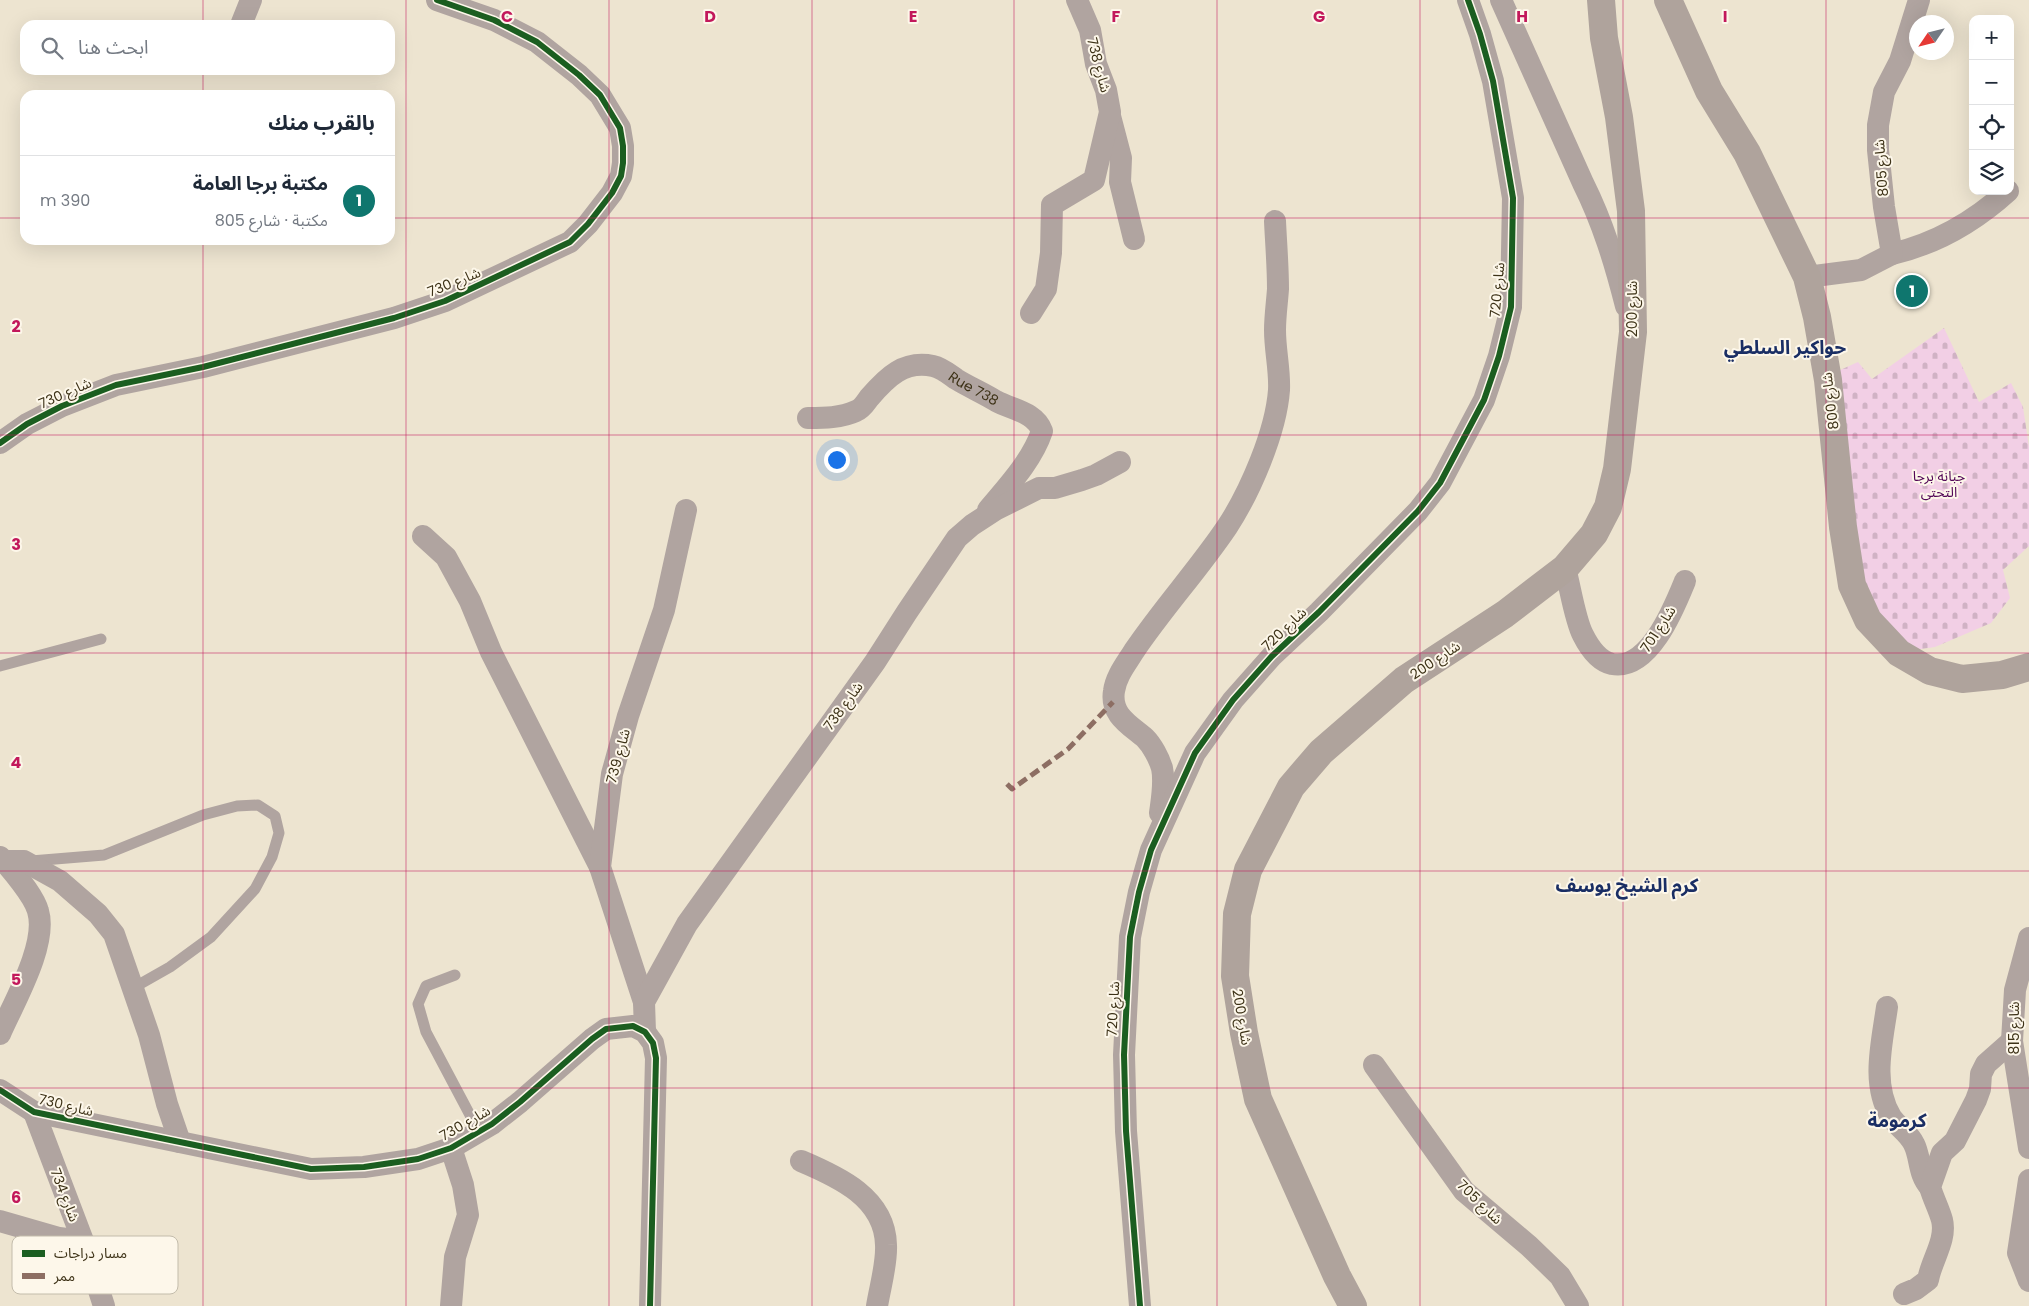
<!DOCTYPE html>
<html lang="ar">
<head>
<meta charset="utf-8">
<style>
  :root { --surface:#fff; --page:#f2f2f3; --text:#1f2937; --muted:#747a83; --line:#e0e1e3; --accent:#0f766e }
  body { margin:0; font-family:Poppins,"Noto Sans Arabic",sans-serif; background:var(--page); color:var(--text); direction:rtl }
  .controls { position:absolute; right:15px; top:15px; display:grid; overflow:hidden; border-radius:10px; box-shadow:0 5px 20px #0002 }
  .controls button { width:45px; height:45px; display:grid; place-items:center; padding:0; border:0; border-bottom:1px solid var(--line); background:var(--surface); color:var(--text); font:25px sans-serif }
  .compass { position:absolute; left:1909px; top:15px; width:45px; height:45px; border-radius:50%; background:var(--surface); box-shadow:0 5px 20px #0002; rotate:235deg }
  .you { position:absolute; left:836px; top:459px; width:18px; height:18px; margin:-12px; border:4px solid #fff; border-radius:50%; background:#1a73e8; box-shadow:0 0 0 8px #1a73e833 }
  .badge { display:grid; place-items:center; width:32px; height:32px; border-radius:50%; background:var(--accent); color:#fff; font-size:16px; font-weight:700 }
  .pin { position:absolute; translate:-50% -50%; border:2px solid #fff; box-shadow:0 1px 5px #0006 }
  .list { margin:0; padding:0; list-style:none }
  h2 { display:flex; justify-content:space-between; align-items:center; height:65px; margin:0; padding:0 20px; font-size:21px }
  h2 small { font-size:16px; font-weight:400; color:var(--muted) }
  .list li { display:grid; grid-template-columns:32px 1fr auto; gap:15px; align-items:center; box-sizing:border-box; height:90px; padding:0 20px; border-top:1px solid var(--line) }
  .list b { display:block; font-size:19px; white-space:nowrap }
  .list p { margin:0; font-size:16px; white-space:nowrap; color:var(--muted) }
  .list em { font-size:16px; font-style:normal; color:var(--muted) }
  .icon { flex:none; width:28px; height:28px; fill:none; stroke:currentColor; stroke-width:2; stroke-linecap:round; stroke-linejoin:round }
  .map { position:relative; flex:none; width:2029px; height:1306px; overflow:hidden; direction:ltr }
  .search { position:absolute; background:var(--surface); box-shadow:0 5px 20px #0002; left:20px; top:20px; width:375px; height:55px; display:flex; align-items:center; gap:12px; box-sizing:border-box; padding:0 18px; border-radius:15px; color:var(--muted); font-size:19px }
  .panel { position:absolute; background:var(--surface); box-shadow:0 5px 20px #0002; left:20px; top:90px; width:375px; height:155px; border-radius:15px; direction:rtl }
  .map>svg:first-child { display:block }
</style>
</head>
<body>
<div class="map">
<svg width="2029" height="1306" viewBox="0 0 2029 1306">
  <defs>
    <pattern id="cemetery-stones" width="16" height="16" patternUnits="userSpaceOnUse" patternTransform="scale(1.25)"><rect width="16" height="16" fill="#f2cfe5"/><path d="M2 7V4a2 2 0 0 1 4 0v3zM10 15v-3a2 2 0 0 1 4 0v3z" fill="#d0b2c4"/></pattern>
  </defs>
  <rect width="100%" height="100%" fill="#ede4d0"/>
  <path fill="url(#cemetery-stones)" d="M 1944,328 L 1979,402 L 2011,383 L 2023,407 L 2029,447 L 2029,546 L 2003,570 L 2010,598 L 1991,623 L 1935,647 L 1914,650 L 1895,636 L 1859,582 L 1838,371 L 1858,362 L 1872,379 Z"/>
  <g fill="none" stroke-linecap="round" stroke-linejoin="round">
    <path stroke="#b0a4a0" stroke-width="11" d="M 0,666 L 101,639
      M 31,861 L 104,855 L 203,815 L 237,806 L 258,805 L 275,816 L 279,833 L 272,857 L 255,889 L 211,937 L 170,967 L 133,988
      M 455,975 L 426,986 L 418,1004 L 426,1032 L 479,1132"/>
    <g stroke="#b0a4a0" stroke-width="22">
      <path d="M 1501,0 L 1583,183 C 1603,223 1615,263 1626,306"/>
      <path d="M 241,25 L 251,0"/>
      <path d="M 1110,116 L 1121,158 L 1120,182 L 1134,239"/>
      <path d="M 1892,254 C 1935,244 1975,221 2008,191"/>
      <path d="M 1807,277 L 1861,270 L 1892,254 L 1884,207 L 1878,150 L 1878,125 L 1884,92 L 1900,61 L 1919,0"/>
      <path d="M 1031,313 L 1046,289 L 1051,253 L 1052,205 L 1094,180 L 1110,112 L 1106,90 L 1096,64 L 1090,30 L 1077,0"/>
      <path id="s1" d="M 808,418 C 824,418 841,418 856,411 C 862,409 866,402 869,398 C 887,377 904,360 933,366 C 942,368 949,374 956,379 C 969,387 983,393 996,401 C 1013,410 1035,412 1042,431 C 1032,461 1007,487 988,510"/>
      <path d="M 0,443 L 27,424 L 62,406 L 116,385 L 203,367 L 394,318 L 445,301 L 570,242 L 588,224 L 612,193 L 621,176 L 623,163 L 623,146 L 620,128 L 600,95 L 579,75 L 537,42 L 494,20 L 437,0"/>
      <path d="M 423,536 L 446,557 L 470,601 L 491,652 L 600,867"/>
      <path d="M 1565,568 C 1570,586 1575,620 1583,635 C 1589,647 1599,661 1612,664 C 1649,671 1674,608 1685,581"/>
      <path d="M 1160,813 C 1162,798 1165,782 1162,768 C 1159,758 1152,745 1145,738 C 1130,725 1110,715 1114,691 C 1116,676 1126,664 1134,651 C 1163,608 1198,570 1227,527 C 1250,492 1276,432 1279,390 C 1280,370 1275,351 1275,330 C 1275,317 1277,303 1278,289 C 1278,266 1276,243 1275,221"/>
      <path d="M 0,857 C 11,869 34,896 38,911 C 48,944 14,1002 0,1034"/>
      <path d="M 3,861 L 24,861 L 60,881 L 98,914 L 114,934 L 149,1035 L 167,1104 L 180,1142"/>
      <path d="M 2029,938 L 2015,990 L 2012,1041 L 2029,1148"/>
      <path d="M 644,1002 L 600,867 L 612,774 L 628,716 L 664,610 L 686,510"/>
      <path d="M 1887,1007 C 1882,1043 1871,1084 1891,1117 C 1898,1127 1909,1133 1914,1144 C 1921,1158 1918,1174 1930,1187"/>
      <path d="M 645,1032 L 644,1002 L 687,924 L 875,662 L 907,612 L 957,538 L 972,525 L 995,510 L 1039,488 L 1055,488 L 1082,480 L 1096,475 L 1120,462"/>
      <path d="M 1374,1065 L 1464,1191 L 1529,1246 L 1560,1276 L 1578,1306"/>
      <path d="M 0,1090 L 34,1112 L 311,1169 L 364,1167 L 418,1159 L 451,1148 L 492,1124 L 520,1102 L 592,1039 L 606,1029 L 633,1026 L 645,1032 L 653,1043 L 656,1058 L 650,1306"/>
      <path d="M 34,1112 L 83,1241 L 104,1306"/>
      <path d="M 451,1148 L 463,1185 L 468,1215 L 455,1257 L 451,1306"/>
      <path d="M 801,1161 C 839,1177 885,1198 886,1245 C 887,1264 880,1287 877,1306"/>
      <path d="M 2029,1180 L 2018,1253 L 2029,1281"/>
      <path d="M 0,1221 L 59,1238 L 83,1241"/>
      <path d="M 1904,1294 L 1916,1289 L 1928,1280 C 1931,1261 1947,1240 1942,1220 C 1939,1209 1933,1198 1930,1187 L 1942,1153 L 1955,1141 L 1976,1100 L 1980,1089 L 1981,1074 L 1986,1064 L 2012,1041"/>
      <path d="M 1140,1306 L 1126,1131 L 1124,1055 L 1130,937 L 1139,892 L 1151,850 L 1195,753 L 1233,700 L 1272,656 L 1319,612 L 1418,511 L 1440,483 L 1484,400 L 1499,356 L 1511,307 L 1513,198 L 1493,81 L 1480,34 L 1468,0"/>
    </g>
    <path stroke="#afa39c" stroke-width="28" d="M 1668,0 L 1709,91 L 1747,153 L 1807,277 L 1817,317 L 1828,380 L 1843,527 L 1852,585 L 1868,620 L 1899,653 L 1930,671 L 1962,679 L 2002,675 L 2029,667
      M 1353,1306 L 1337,1276 L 1258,1099 L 1244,1033 L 1235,976 L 1237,914 L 1248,870 L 1291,787 L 1321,752 L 1404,680 L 1505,614 L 1565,568 L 1594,534 L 1608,507 L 1617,469 L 1633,332 L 1631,211 L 1619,117 L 1604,38 L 1601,0"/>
    <path stroke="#8d6e63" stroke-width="5" stroke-dasharray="10 5" stroke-linecap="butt" d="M 1007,784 L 1012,789 L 1068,749 L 1113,702"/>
    <defs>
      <path id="cycleway" d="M 0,443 L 27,424 L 62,406 L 116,385 L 203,367 L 394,318 L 445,301 L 570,242 L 588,224 L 612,193 L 621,176 L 623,163 L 623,146 L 620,128 L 600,95 L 579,75 L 537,42 L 494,20 L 437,0
        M 0,1090 L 34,1112 L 311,1169 L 364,1167 L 418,1159 L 451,1148 L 492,1124 L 520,1102 L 592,1039 L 606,1029 L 633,1026 L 645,1032 L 653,1043 L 656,1058 L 650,1306
        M 1140,1306 L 1126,1131 L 1124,1055 L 1130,937 L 1139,892 L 1151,850 L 1195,753 L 1233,700 L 1272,656 L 1319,612 L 1418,511 L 1440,483 L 1484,400 L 1499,356 L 1511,307 L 1513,198 L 1493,81 L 1480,34 L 1468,0"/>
    </defs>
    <use href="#cycleway" stroke="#fdf7ea" stroke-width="9"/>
    <use href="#cycleway" stroke="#1b5e20" stroke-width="6"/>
  </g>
  <path fill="none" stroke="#c2185b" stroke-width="1" stroke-opacity="0.55" d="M 203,0 L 203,25M 406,0 L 406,1306M 609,0 L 609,1306M 812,0 L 812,1306M 1014,0 L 1014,1306M 1217,0 L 1217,1306M 1420,0 L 1420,1306M 1623,0 L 1623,1306M 1826,0 L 1826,1306M 203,70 L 203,95M 0,218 L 25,218M 390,218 L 2029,218M 203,240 L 203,1306M 0,435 L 2029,435M 0,653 L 2029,653M 0,871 L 2029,871M 0,1088 L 2029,1088"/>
  <g text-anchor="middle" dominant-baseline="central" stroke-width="4" stroke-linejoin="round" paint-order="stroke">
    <g font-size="14" fill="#3d3217" stroke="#fdf7ea">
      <text transform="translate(1099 65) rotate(75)">شارع 738</text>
      <text transform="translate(1881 168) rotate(-94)">شارع 805</text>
      <text transform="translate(454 282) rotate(-22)">شارع 730</text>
      <text transform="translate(1497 290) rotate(-85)">شارع 720</text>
      <text transform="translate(1632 309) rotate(-90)">شارع 200</text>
      <text stroke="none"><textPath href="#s1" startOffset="190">Rue 738</textPath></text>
      <text transform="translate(65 393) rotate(-24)">شارع 730</text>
      <text transform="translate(1830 401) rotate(-97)">شارع 800</text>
      <text transform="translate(1284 629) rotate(-44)">شارع 720</text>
      <text transform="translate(1658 629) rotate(-57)">شارع 701</text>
      <text transform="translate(1435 660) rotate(-34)">شارع 200</text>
      <text transform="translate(843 706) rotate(-54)">شارع 738</text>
      <text transform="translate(618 756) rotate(-75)">شارع 739</text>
      <text transform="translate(1113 1009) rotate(-87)">شارع 720</text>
      <text transform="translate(1242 1017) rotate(80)">شارع 200</text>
      <text transform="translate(2014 1028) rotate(-90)">شارع 815</text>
      <text transform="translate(66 1105) rotate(13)">شارع 730</text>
      <text transform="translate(465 1123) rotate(-30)">شارع 730</text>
      <text transform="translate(65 1195) rotate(69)">شارع 734</text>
      <text transform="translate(1480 1202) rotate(44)">شارع 705</text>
    </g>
    <g font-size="14" fill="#510555" stroke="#fdf7ea">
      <text x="1939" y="476">جبانة برجا<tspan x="1939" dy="16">التحتى</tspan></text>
    </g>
    <g font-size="19" font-weight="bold" fill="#1a2e64" stroke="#fdf7ea">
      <text x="1785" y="347">حواكير السلطي</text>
      <text x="1627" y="885">كرم الشيخ يوسف</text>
      <text x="1897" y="1120">كرمومة</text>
    </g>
  </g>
  <rect x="12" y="1236" width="166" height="58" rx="8" fill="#fdf7ea" stroke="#c3bcab" stroke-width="1"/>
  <rect x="22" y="1250" width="23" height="7" fill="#1b5e20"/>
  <rect x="22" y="1273" width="23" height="6" fill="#8d6e63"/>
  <g font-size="14" fill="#3d3217">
    <text x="54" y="1258">مسار دراجات</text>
    <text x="54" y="1281">ممر</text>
  </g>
  <g font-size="16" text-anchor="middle" font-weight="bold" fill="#c2185b" stroke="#fdf7ea" stroke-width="4" stroke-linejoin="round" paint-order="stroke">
    <text x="507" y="22">C</text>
    <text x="710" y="22">D</text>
    <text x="913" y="22">E</text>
    <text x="1116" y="22">F</text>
    <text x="1319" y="22">G</text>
    <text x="1522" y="22">H</text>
    <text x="1725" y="22">I</text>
    <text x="16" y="332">2</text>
    <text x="16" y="550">3</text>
    <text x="16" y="768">4</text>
    <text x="16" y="985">5</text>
    <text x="16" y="1203">6</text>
  </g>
</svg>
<div class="controls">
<button>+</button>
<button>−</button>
<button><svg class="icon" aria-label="locate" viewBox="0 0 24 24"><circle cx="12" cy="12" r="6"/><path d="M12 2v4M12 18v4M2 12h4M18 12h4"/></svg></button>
<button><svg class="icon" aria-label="layers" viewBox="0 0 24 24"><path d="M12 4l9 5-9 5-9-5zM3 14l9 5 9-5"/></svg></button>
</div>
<svg class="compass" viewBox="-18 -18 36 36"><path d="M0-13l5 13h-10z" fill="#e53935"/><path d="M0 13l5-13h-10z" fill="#747a83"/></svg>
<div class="you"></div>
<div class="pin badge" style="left:1912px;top:291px">1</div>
<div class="search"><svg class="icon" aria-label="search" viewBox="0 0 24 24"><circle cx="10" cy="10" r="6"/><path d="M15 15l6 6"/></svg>ابحث هنا</div>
<section class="panel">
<h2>بالقرب منك<small></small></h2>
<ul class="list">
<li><span class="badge">1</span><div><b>مكتبة برجا العامة</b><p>مكتبة · شارع 805</p></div><em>390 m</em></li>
</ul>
</section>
</div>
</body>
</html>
